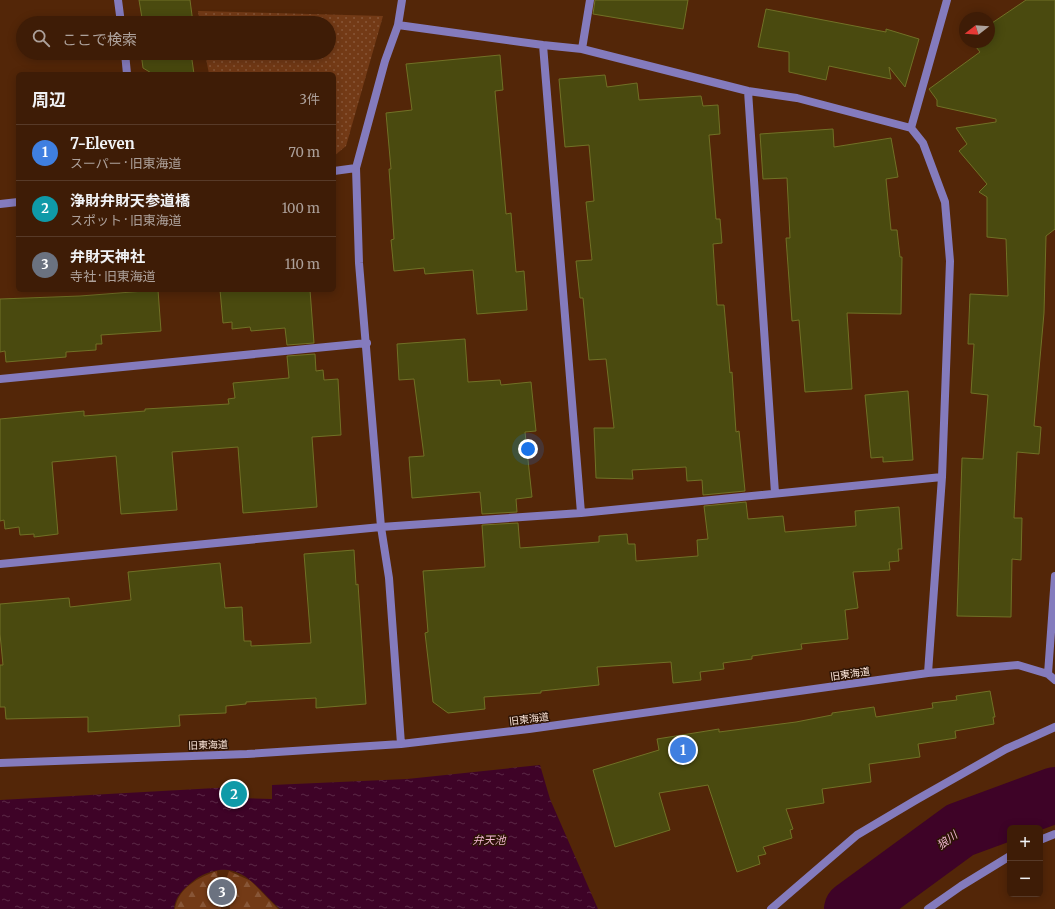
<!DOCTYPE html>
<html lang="ja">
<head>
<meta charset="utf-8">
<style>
  :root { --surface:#3e1c06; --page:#492914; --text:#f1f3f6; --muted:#ada19b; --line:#573a28; --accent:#66c4ef }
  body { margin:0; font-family:Merriweather,"Noto Sans JP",serif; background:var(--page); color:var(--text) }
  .controls { position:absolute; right:12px; bottom:12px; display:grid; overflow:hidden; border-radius:6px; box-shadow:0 2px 10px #0003 }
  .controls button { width:36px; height:36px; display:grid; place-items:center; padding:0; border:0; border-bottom:1px solid var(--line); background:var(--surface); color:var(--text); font:20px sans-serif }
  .compass { position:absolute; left:959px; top:12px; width:36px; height:36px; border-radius:50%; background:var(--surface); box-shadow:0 2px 10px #0003; rotate:253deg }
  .you { position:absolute; left:528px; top:449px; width:14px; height:14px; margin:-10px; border:3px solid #fff; border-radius:50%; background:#1a73e8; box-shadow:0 0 0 6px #1a73e833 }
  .badge { display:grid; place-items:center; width:26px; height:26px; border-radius:50%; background:var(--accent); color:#fff; font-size:13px; font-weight:700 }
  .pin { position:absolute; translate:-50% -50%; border:2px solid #fff; box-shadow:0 1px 4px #0006 }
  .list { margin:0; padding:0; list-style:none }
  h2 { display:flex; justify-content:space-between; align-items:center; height:52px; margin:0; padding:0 16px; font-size:17px }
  h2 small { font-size:13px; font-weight:400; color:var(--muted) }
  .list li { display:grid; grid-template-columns:26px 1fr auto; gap:12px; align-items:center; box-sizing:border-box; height:56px; padding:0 16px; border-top:1px solid var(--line) }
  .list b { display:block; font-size:15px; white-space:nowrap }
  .list p { margin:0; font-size:13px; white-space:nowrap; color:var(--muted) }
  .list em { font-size:13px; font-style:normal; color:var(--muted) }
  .icon { flex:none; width:22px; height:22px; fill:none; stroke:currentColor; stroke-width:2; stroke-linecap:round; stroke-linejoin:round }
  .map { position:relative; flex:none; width:1055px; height:909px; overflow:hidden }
  .search { position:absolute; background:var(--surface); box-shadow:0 2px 10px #0003; left:16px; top:16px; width:320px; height:44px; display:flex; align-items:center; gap:10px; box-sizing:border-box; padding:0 14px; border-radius:22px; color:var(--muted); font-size:15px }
  .panel { position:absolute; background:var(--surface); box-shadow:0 2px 10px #0003; left:16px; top:72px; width:320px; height:220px; border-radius:6px }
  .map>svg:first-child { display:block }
</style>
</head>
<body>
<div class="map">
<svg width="1055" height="909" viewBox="0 0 1055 909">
  <defs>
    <pattern id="grass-dots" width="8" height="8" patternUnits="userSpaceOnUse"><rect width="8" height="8" fill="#733a16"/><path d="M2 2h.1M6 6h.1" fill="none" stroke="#885637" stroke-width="1.8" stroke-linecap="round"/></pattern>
    <pattern id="forest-firs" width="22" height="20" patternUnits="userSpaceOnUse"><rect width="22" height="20" fill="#733a16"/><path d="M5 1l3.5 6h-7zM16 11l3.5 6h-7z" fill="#885637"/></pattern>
    <pattern id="water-ripples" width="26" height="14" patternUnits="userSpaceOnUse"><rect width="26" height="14" fill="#3e0327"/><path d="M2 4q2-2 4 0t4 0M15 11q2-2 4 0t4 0" fill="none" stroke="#5b2846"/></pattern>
  </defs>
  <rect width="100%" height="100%" fill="#532608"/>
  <path fill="url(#grass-dots)" d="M 198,11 L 383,16 L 346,146 L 334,156 L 334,74 L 209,74 L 205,53 L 329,53 L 329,23 L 200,23 Z"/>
  <path fill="url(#forest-firs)" d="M 217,871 L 221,909 L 175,909 C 178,888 199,877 217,871 Z
    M 229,871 L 251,881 L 278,909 L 230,909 L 226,880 Z"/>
  <path fill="url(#water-ripples)" d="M 540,765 L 550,799 L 598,909 L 280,909 C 260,892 244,863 214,871 C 206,873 199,876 192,882 C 183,889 175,897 174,909 L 0,909 L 0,800 L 234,787 L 232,798 L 272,799 L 272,785 L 407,779 Z"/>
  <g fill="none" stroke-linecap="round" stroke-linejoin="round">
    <path stroke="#3e0327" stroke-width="56" d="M 852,909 L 960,830 L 1055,795"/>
  </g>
  <path fill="#4a4a0f" stroke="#717126" d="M 139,0 L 190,0 L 193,23 L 137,23 L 136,19 L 142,18 Z
    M 595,0 L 688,0 L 683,29 L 593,14 Z
    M 1026,0 L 1055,0 L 1055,229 L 1046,236 L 1044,313 L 1034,426 L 1041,427 L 1039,454 L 1017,452 L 1014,518 L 1022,518 L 1021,560 L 1012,559 L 1011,617 L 957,616 L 962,458 L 983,459 L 988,395 L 971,393 L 974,344 L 968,344 L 970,294 L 1008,296 L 1006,239 L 987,237 L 987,197 L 979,192 L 987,184 L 959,151 L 967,144 L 956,128 L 996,122 L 996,119 L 937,106 L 937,100 L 929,89 L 980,52 L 972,42 L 989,42 L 989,25 Z
    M 766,9 L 886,32 L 886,29 L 919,39 L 905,87 L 889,67 L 891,79 L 829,66 L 826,80 L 789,72 L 789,52 L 758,47 Z
    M 141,53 L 191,53 L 194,74 L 153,74 L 143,68 Z
    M 500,55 L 503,90 L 495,91 L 506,214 L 511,213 L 516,272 L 524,271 L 527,310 L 477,314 L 473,270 L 425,274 L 424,268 L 394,271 L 391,240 L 394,239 L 389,169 L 391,169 L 386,113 L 412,110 L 406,64 Z
    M 605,75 L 607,87 L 637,83 L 639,100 L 701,96 L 703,106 L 718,105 L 720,134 L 709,135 L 716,219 L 720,219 L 722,243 L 713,244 L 717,305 L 724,305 L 730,373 L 732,372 L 736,432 L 739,431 L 745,491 L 703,495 L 702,480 L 687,481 L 686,467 L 632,470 L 633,479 L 596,478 L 594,428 L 614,428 L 606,359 L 589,360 L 583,298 L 580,298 L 576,261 L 592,260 L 586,202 L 594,201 L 589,145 L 565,147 L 559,79 Z
    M 833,129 L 834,147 L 891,138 L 898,177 L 886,179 L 891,230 L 897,230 L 900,257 L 902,257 L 901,314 L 847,313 L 852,389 L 805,392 L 799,320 L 792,321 L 786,238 L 790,238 L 787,178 L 763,179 L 760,134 Z
    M 158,290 L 161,331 L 101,335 L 102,344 L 96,344 L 96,350 L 66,352 L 66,357 L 6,362 L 5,351 L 0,352 L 0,299 L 80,296 Z
    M 220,290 L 310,290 L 314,343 L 287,345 L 285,328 L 251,331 L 250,327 L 232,329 L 232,322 L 223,323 Z
    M 465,339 L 468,382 L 500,380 L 501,385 L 531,382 L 536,431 L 525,432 L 532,497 L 516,499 L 517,512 L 482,514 L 480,492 L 412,498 L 409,457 L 424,456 L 414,379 L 399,380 L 397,344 Z
    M 315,354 L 316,371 L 323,370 L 324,380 L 338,379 L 341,435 L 312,437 L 317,507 L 243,513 L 238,447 L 172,452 L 177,510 L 121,514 L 116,456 L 52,462 L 58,534 L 34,537 L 34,534 L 20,535 L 19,527 L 5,529 L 4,520 L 0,521 L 0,419 L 84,411 L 84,416 L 145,411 L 145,409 L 229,404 L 228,399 L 235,398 L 233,383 L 289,378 L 287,356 Z
    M 908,391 L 913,460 L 883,462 L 883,457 L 871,458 L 865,395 Z
    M 746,502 L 748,519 L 783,516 L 785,532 L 856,526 L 855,511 L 899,507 L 902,549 L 898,549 L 899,561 L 889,562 L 890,570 L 853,572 L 858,608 L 845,610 L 848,639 L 801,644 L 802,649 L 752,656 L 752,659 L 723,663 L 724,669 L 700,672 L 701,680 L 673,683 L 671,662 L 597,667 L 599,685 L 541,691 L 541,693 L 484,697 L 485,709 L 448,713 L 433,702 L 425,633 L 428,632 L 423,571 L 485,567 L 482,525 L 518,523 L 520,548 L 599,542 L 599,536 L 627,534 L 628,544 L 635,544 L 636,561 L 698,556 L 697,540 L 708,539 L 704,506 Z
    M 354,550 L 356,585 L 358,584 L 366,704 L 316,708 L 316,698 L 246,702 L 246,704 L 226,706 L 226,713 L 179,715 L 180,726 L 88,732 L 88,717 L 6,719 L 5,707 L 0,707 L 0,665 L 3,665 L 0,634 L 0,604 L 69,598 L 70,607 L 131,600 L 128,572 L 220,563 L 225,608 L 242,607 L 244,641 L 251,641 L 251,646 L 311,643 L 304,554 Z
    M 990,691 L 995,717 L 993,717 L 994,724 L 955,731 L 956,738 L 918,744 L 920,757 L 869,764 L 871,782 L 822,789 L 824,803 L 786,809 L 793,829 L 790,830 L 792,838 L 763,847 L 766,854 L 758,856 L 760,864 L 737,872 L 708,785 L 659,793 L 670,830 L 615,847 L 593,770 L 659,750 L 657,739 L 719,729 L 719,732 L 796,722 L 832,715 L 832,713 L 874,707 L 876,717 L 933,708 L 932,703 L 957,700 L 956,696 Z"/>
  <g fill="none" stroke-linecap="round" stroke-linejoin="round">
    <path stroke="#847bbd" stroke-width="8" d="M 118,0 L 121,23
      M 398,25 L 402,0
      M 543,45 L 581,513
      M 582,49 L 590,0
      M 125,53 L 127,74
      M 748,91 L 775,493
      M 911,128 L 947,0
      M 334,171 L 356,168
      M 0,204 L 18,202
      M 0,379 L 367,343
      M 0,564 L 381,527 L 581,513 L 942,477
      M 1048,674 L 1055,576
      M 401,744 L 389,578 L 381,527 L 359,263 L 356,168 L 385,61 L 398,25 L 543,45 L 582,49 L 748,91 L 797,98 L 911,128 L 923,143 L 945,202 L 950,261 L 942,477 L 928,673
      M 0,763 L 247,754 L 401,744 L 529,729 L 928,673 L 1018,665 L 1048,674 L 1055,680
      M 1040,840 L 1055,834
      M 771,909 L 857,835 L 916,800 L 1006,749 L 1055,727
      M 928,909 L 961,886 L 1010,856"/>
  </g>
  <g text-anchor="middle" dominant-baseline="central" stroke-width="3" stroke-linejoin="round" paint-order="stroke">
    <g font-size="10" fill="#fee8dc" stroke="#2d1405">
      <text transform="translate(850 674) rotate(-8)">旧東海道</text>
      <text transform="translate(529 719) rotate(-7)">旧東海道</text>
      <text transform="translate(208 745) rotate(-2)">旧東海道</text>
    </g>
    <g font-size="11" font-style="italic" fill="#f1b7d2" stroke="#2d1405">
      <text x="489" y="840">弁天池</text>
      <text transform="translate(947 840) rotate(-36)">狼川</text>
    </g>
  </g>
</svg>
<div class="controls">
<button>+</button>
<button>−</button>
</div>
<svg class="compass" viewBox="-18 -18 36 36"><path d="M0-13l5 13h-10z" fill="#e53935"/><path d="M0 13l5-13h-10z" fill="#ada19b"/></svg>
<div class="you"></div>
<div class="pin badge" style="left:683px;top:750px;background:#3f7fe0">1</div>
<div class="pin badge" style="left:234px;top:794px;background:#0f9aa8">2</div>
<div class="pin badge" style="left:222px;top:892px;background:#6b7280">3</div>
<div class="search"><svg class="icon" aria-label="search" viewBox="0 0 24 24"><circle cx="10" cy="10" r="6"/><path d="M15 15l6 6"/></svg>ここで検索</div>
<section class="panel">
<h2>周辺<small>3件</small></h2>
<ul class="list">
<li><span class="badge" style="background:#3f7fe0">1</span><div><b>7-Eleven</b><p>スーパー · 旧東海道</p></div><em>70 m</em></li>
<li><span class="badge" style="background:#0f9aa8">2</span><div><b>浄財弁財天参道橋</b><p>スポット · 旧東海道</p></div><em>100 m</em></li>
<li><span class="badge" style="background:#6b7280">3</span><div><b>弁財天神社</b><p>寺社 · 旧東海道</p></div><em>110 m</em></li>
</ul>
</section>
</div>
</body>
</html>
